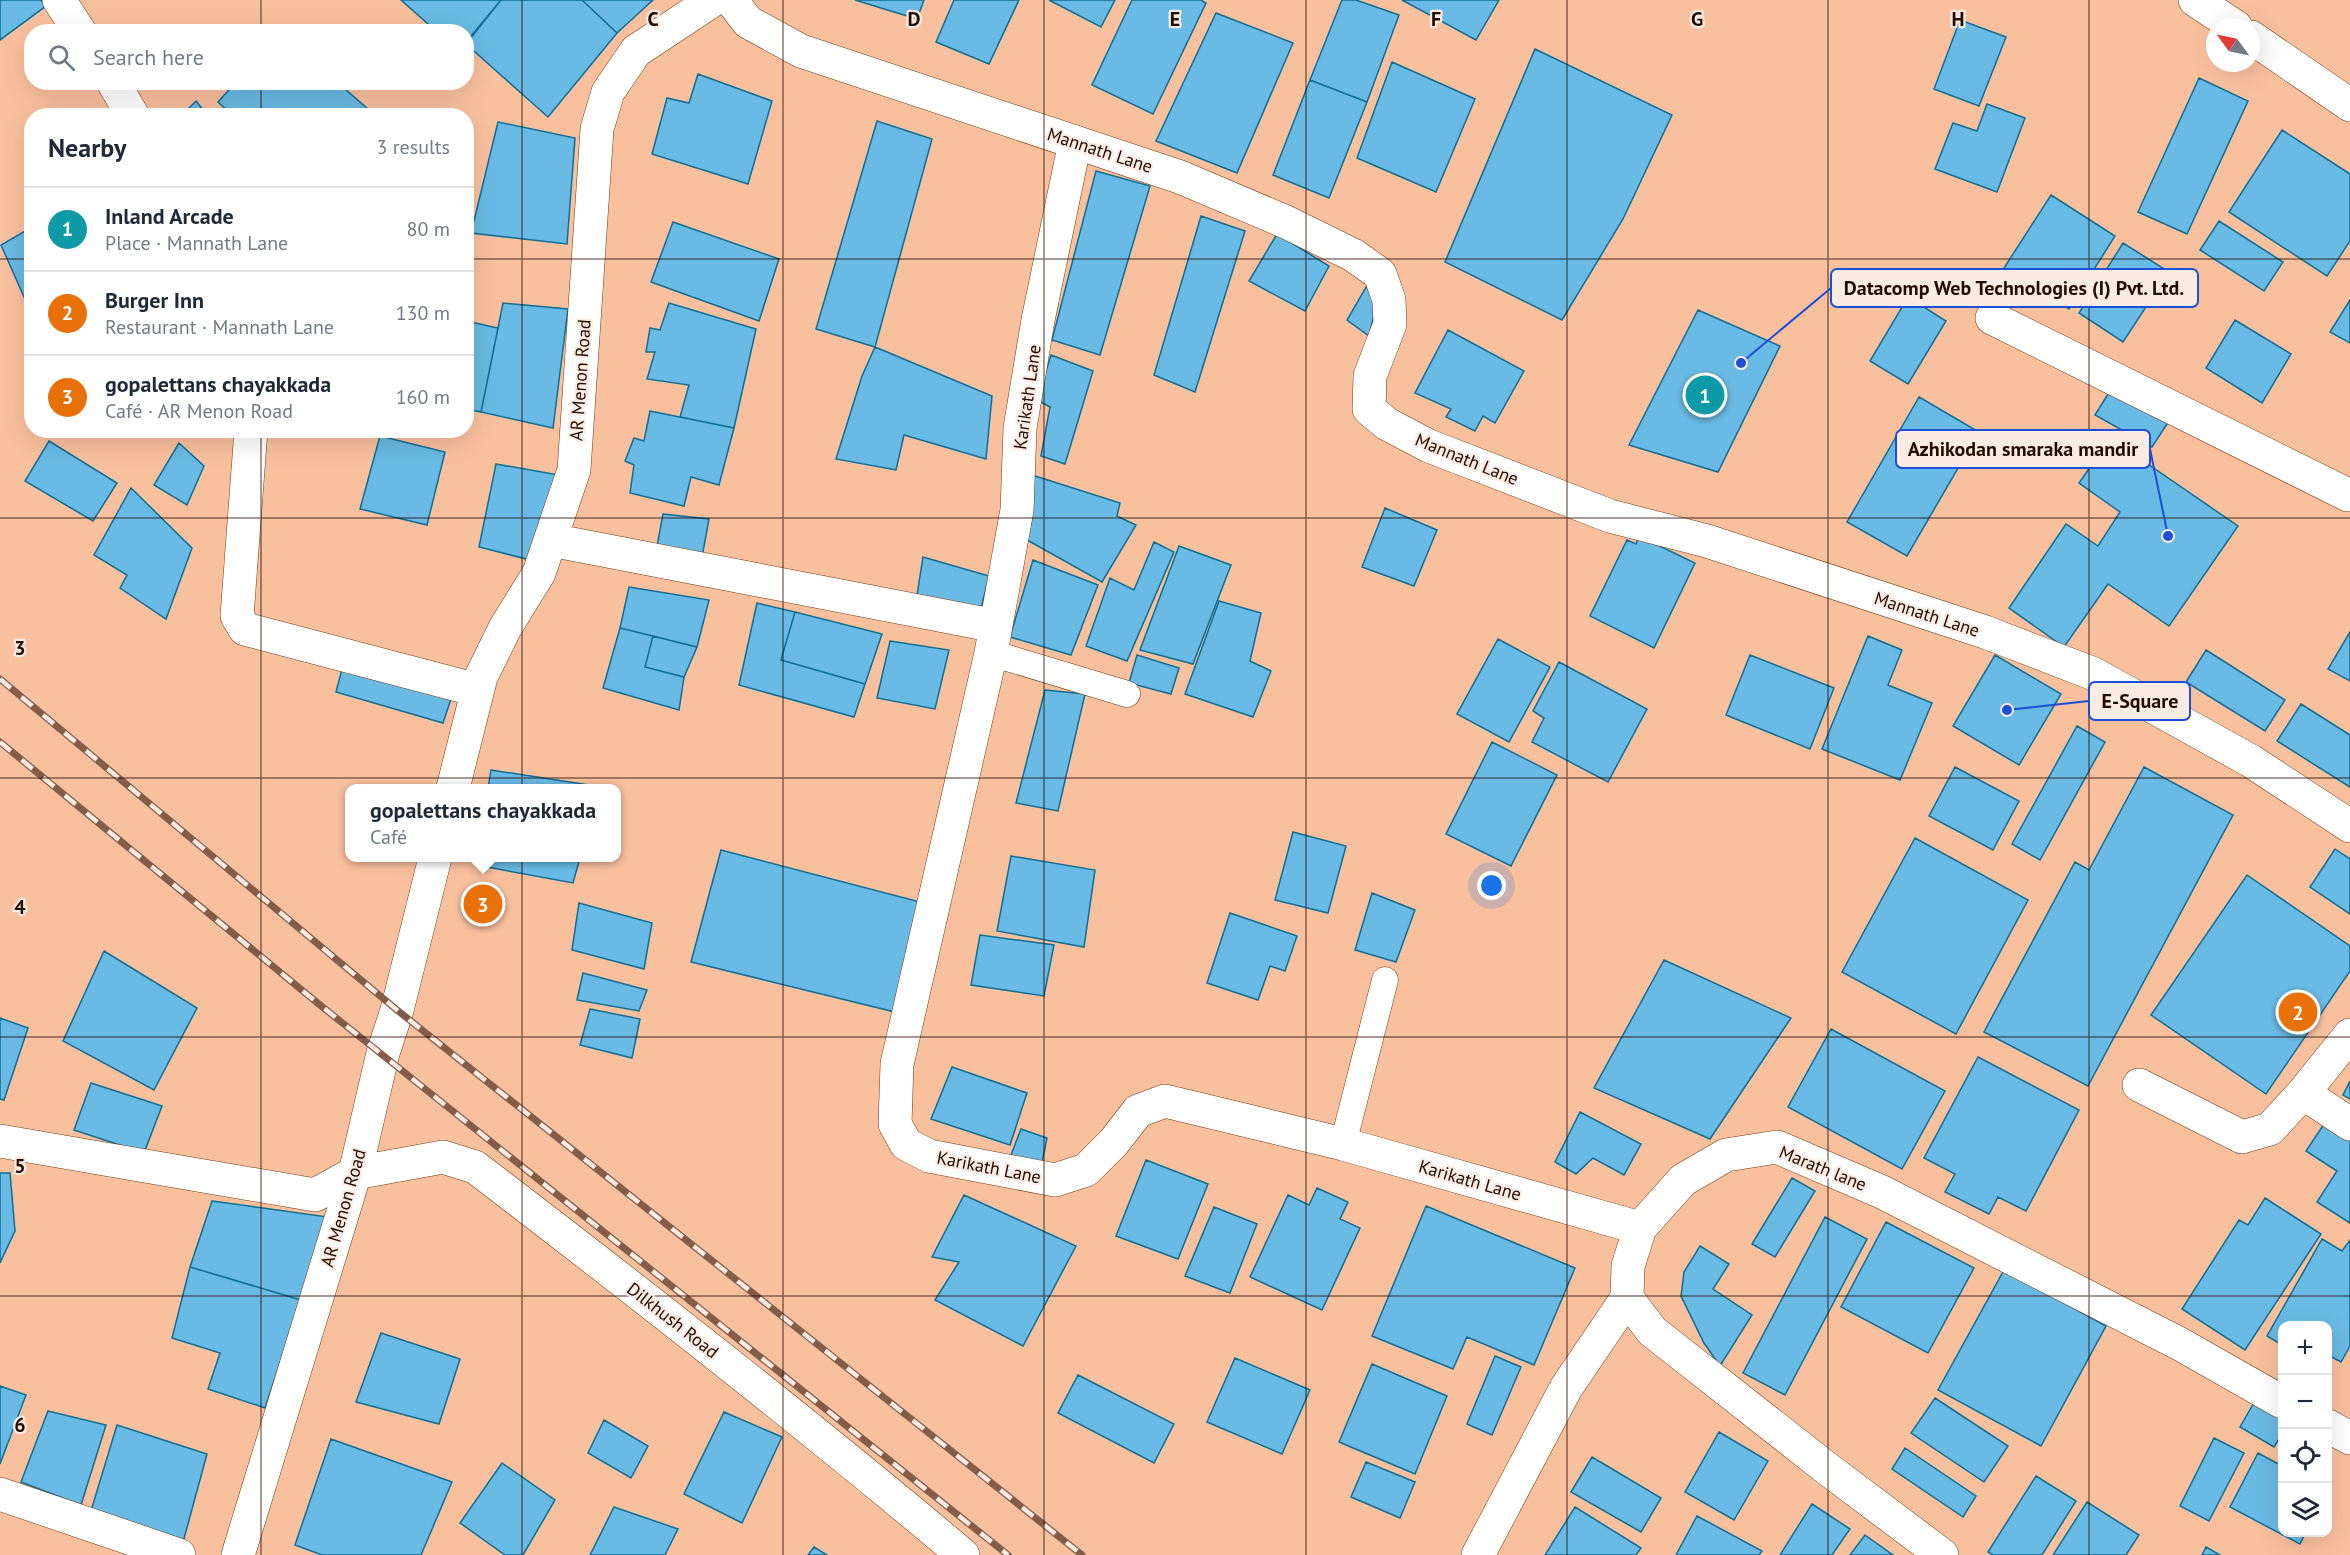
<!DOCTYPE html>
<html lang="en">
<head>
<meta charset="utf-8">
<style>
  :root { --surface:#fff; --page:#f2f2f3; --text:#1f2937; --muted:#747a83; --line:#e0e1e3; --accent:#306681 }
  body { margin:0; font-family:"PT Sans",sans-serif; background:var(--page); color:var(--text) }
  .controls { position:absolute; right:18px; bottom:18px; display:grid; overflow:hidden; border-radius:12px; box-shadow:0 6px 24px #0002 }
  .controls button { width:54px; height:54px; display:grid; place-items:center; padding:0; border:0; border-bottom:2px solid var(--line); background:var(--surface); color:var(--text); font:30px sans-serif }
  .compass { position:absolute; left:2206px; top:18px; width:54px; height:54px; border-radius:50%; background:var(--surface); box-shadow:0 6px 24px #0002; rotate:303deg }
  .you { position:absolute; left:1492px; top:886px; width:21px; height:21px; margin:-15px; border:4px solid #fff; border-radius:50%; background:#1a73e8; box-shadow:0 0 0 9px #1a73e833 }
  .badge { display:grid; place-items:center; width:39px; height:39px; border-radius:50%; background:var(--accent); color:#fff; font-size:20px; font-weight:700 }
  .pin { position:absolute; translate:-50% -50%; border:3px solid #fff; box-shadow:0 2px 6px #0006 }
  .popup { position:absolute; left:345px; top:784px; width:276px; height:78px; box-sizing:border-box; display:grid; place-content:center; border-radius:12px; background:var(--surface); filter:drop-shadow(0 2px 4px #0005); font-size:20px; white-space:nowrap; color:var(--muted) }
  .popup b { font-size:22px; color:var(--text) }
  .popup::after { content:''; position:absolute; left:50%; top:100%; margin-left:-12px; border:12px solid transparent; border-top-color:var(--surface) }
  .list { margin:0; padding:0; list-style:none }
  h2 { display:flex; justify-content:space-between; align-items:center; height:78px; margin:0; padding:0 24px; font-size:26px }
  h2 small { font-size:20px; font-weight:400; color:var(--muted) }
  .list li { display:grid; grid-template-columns:39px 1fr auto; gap:18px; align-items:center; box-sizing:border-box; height:84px; padding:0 24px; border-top:2px solid var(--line) }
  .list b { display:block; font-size:22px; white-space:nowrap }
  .list p { margin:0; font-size:20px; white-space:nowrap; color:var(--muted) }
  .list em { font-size:20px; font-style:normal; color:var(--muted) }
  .icon { flex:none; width:33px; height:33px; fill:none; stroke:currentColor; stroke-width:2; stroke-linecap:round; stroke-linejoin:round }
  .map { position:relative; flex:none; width:2350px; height:1555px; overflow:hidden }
  .search { position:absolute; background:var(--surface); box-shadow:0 6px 24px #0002; left:24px; top:24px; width:450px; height:66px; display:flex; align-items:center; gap:15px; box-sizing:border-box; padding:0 21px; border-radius:24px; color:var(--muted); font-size:22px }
  .panel { position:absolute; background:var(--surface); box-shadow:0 6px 24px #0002; left:24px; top:108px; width:450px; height:330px; border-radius:24px }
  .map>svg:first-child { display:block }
</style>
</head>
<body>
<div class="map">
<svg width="2350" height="1555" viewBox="0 0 2350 1555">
  <rect width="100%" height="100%" fill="#f9c09e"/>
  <path fill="#69bae4" stroke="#0f6e94" stroke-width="1.5" d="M 0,0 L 41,0 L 46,6 L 0,40 Z
    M 401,0 L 501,0 L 466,42 L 466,32 L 437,32 Z
    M 501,0 L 582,0 L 617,33 L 548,117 L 466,44 Z
    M 582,0 L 653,0 L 617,33 Z
    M 855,0 L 924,0 L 917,19 Z
    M 954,0 L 1019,0 L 989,64 L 936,42 Z
    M 1049,0 L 1115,0 L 1101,27 Z
    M 1132,0 L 1201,0 L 1206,3 L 1153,114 L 1092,85 Z
    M 1342,0 L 1356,0 L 1399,15 L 1367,102 L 1310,80 Z
    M 1402,0 L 1499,0 L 1476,40 Z
    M 1216,13 L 1293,43 L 1237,173 L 1156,141 Z
    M 1960,20 L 2006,37 L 1979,106 L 1934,89 Z
    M 1535,49 L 1672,115 L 1623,219 L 1562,320 L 1445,262 Z
    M 1392,62 L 1475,99 L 1436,192 L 1357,158 Z
    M 698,74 L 772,101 L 748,184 L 652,154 L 667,98 L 689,103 Z
    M 2199,78 L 2248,101 L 2187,234 L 2138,212 Z
    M 1310,80 L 1367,102 L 1329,198 L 1273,175 Z
    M 236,82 L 337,82 L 376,116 L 233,116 L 218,102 Z
    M 196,101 L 208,116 L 181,116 Z
    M 1987,104 L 2025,118 L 1997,192 L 1935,169 L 1953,123 L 1977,131 Z
    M 877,121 L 932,139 L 875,347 L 816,329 Z
    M 498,122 L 575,138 L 567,244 L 471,233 Z
    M 2282,130 L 2350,174 L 2350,241 L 2327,276 L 2229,212 Z
    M 1096,171 L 1150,186 L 1100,355 L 1052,340 Z
    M 2051,195 L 2115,236 L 2069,309 L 2004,268 Z
    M 1201,216 L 1245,231 L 1195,392 L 1154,375 Z
    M 2219,221 L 2283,262 L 2264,291 L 2200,250 Z
    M 673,222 L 779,259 L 759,321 L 651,282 Z
    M 32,227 L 32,315 L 1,245 Z
    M 1277,234 L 1329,266 L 1305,311 L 1249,281 Z
    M 2123,243 L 2169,272 L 2123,342 L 2079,313 Z
    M 1369,282 L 1380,289 L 1369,336 L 1347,320 Z
    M 1908,297 L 1946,321 L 1908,384 L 1870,361 Z
    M 2350,300 L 2350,343 L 2330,332 Z
    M 503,303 L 568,309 L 553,428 L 481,412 Z
    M 669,303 L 756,329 L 734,428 L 680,417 L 689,385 L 647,379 L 655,352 L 646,352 L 650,328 L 660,330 Z
    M 1698,310 L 1780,346 L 1718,472 L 1629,445 Z
    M 2235,320 L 2291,354 L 2262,403 L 2206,368 Z
    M 466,321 L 498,328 L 481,412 L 466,409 Z
    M 1448,330 L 1524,371 L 1495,423 L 1483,416 L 1475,431 L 1446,417 L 1451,409 L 1415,393 Z
    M 875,347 L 992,396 L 986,459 L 904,435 L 896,470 L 836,459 L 862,376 Z
    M 1051,355 L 1093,371 L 1065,464 L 1041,456 L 1050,407 L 1037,400 Z
    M 2113,386 L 2171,418 L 2152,447 L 2095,415 Z
    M 1919,397 L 1979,432 L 1907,556 L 1847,522 Z
    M 650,411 L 734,428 L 719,485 L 691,477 L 684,506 L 630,493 L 634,465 L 625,461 L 634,438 L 644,441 Z
    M 380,436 L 445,452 L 427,525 L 360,509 Z
    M 2110,438 L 2238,526 L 2169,626 L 2108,584 L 2064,647 L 2009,608 L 2066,524 L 2098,546 L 2120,512 L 2079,483 Z
    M 49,441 L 117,483 L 93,521 L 25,481 Z
    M 179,443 L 204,466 L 187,505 L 154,485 Z
    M 496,464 L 559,475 L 538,562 L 479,547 Z
    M 1032,475 L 1120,503 L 1117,516 L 1136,525 L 1102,582 L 1020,536 Z
    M 131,488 L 192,548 L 166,619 L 120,588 L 127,575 L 94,555 Z
    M 1385,508 L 1437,530 L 1414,586 L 1362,567 Z
    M 663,514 L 709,519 L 700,568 L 655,557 Z
    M 1639,536 L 1695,563 L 1654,648 L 1590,616 L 1627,540 L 1636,544 Z
    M 1154,542 L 1174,552 L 1127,661 L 1086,646 L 1110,578 L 1134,590 Z
    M 1179,546 L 1231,565 L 1193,664 L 1140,650 Z
    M 923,557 L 989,576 L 978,621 L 915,608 Z
    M 1033,560 L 1098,585 L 1071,655 L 1010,637 Z
    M 629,587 L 709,600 L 697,647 L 620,628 Z
    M 1219,601 L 1261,613 L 1250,661 L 1271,671 L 1253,717 L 1185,694 Z
    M 757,603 L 795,612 L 781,660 L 865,684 L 854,717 L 739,685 Z
    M 795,612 L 882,634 L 865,684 L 781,660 Z
    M 620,628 L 653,636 L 645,667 L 684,677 L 679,710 L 603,688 Z
    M 2350,632 L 2350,681 L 2328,669 Z
    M 653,636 L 697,647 L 684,677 L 645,667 Z
    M 1868,636 L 1902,650 L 1888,685 L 1932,703 L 1900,780 L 1822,749 Z
    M 1498,639 L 1550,667 L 1509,742 L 1457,714 Z
    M 890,641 L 949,650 L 935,709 L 877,698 Z
    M 2206,650 L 2285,700 L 2265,731 L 2186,682 Z
    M 1137,655 L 1179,668 L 1171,694 L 1129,683 Z
    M 1750,655 L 1834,688 L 1810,749 L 1726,715 Z
    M 1995,655 L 2061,694 L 2019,765 L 1953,726 Z
    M 1559,662 L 1647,709 L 1608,782 L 1532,742 L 1544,718 L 1533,711 Z
    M 342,669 L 451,699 L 443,723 L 336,692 Z
    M 1045,690 L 1085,694 L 1058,811 L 1016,803 Z
    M 2301,704 L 2350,735 L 2350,787 L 2277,741 Z
    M 2077,726 L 2105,742 L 2040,860 L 2012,844 Z
    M 1492,742 L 1557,775 L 1511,866 L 1446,834 Z
    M 1955,767 L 2019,801 L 1993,850 L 1929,816 Z
    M 2144,767 L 2233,815 L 2088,1086 L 1984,1032 L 2075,862 L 2089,870 Z
    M 491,770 L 602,787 L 488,788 Z
    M 1293,832 L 1346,846 L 1328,913 L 1275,900 Z
    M 1915,838 L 2028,900 L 1956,1034 L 1842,972 Z
    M 2335,849 L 2350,859 L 2350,914 L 2310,887 Z
    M 721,850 L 920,902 L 895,1012 L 691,962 Z
    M 1011,856 L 1095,870 L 1084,947 L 997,931 Z
    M 477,858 L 580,858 L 573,883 L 476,865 Z
    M 2247,875 L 2350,946 L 2350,971 L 2266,1094 L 2151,1015 Z
    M 1372,893 L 1415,910 L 1396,962 L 1355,950 Z
    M 579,903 L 652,923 L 644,969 L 572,950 Z
    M 1230,913 L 1297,936 L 1285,971 L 1270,966 L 1258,1000 L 1207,983 Z
    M 980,935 L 1054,945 L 1044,996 L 971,985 Z
    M 104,951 L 197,1008 L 154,1090 L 63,1041 Z
    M 1664,960 L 1791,1018 L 1710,1139 L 1594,1088 Z
    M 583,973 L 647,990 L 639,1011 L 577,1000 Z
    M 590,1009 L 640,1019 L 632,1058 L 580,1045 Z
    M 0,1018 L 28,1028 L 4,1100 L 0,1099 Z
    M 1831,1029 L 1945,1091 L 1902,1169 L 1788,1107 Z
    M 1978,1057 L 2079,1110 L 2026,1211 L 1998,1197 L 1989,1214 L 1945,1192 L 1955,1174 L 1924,1158 Z
    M 952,1067 L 1027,1093 L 1010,1145 L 931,1119 Z
    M 2350,1081 L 2350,1099 L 2343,1095 Z
    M 91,1083 L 162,1106 L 144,1153 L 74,1130 Z
    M 1580,1112 L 1641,1144 L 1624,1175 L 1593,1158 L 1576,1174 L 1555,1162 Z
    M 2326,1121 L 2350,1137 L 2350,1223 L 2317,1202 L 2337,1171 L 2306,1151 Z
    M 1021,1129 L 1047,1138 L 1041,1168 L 1009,1160 Z
    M 1146,1160 L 1208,1184 L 1178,1259 L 1116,1236 Z
    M 0,1173 L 10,1173 L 15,1231 L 0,1263 Z
    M 1792,1178 L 1815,1191 L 1775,1257 L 1752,1244 Z
    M 1317,1188 L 1348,1202 L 1340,1219 L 1360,1228 L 1322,1310 L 1250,1277 L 1288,1195 L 1309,1205 Z
    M 964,1195 L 1076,1246 L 1023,1346 L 935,1300 L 959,1262 L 932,1257 Z
    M 2265,1198 L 2321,1234 L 2245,1350 L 2182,1309 L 2239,1220 L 2248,1225 Z
    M 212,1201 L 335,1218 L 301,1300 L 190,1267 Z
    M 1426,1206 L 1575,1268 L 1534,1365 L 1467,1337 L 1453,1369 L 1372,1336 Z
    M 1214,1207 L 1257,1224 L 1230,1293 L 1185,1276 Z
    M 1825,1217 L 1867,1239 L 1785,1395 L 1743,1373 Z
    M 1886,1222 L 1974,1268 L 1928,1353 L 1841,1307 Z
    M 2322,1239 L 2342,1251 L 2350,1240 L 2350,1346 L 2341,1362 L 2328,1355 L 2328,1326 L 2282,1326 L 2282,1345 L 2267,1336 Z
    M 1700,1246 L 1729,1264 L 1713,1289 L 1752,1315 L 1720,1366 L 1704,1343 L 1681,1296 L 1684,1272 Z
    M 190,1267 L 301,1300 L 265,1408 L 208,1389 L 220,1353 L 172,1338 Z
    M 2004,1270 L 2106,1326 L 2041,1446 L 1938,1390 Z
    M 381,1333 L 460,1359 L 439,1424 L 356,1402 Z
    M 1495,1356 L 1521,1367 L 1492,1435 L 1467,1424 Z
    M 1235,1358 L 1310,1390 L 1282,1454 L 1207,1422 Z
    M 1372,1364 L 1447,1396 L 1415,1474 L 1339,1442 Z
    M 1078,1375 L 1174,1424 L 1154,1463 L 1058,1413 Z
    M 0,1386 L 26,1395 L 0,1464 Z
    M 1935,1398 L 2008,1446 L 1984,1482 L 1911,1433 Z
    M 2255,1401 L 2282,1419 L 2282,1434 L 2274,1447 L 2240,1427 Z
    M 48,1411 L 106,1425 L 81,1505 L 21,1482 Z
    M 724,1412 L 782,1437 L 742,1523 L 684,1494 Z
    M 604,1420 L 648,1446 L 631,1478 L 588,1453 Z
    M 117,1425 L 207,1454 L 182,1546 L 90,1514 Z
    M 1719,1432 L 1768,1461 L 1734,1520 L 1685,1492 Z
    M 2214,1438 L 2244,1453 L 2209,1521 L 2180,1506 Z
    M 331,1439 L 452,1482 L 421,1555 L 322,1555 L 295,1545 Z
    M 1905,1448 L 1976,1496 L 1963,1517 L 1892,1469 Z
    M 2258,1453 L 2282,1466 L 2282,1532 L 2306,1532 L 2300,1544 L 2230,1507 Z
    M 1592,1457 L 1661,1498 L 1641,1532 L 1571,1492 Z
    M 1366,1462 L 1415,1482 L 1400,1518 L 1351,1497 Z
    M 502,1463 L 555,1500 L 523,1555 L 505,1555 L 460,1523 Z
    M 2036,1476 L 2076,1501 L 2042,1555 L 1993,1555 L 1988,1552 Z
    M 2087,1502 L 2139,1535 L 2126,1555 L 2053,1555 Z
    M 1812,1504 L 1850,1529 L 1832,1555 L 1780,1555 Z
    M 614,1507 L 678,1529 L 665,1555 L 590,1555 Z
    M 1575,1507 L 1641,1548 L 1636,1555 L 1545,1555 Z
    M 1697,1516 L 1762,1551 L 1759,1555 L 1676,1555 Z
    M 1865,1535 L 1893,1555 L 1850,1555 Z
    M 814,1547 L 827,1555 L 808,1555 Z
    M 2206,1547 L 2220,1555 L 2202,1555 Z"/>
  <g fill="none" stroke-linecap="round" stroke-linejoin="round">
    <defs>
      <path id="service" d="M 991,653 L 1127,694
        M 1343,1144 L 1385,980"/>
      <path id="minor" d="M 59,0 L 80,32
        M 2195,0 L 2236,27
        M 2251,37 L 2350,105
        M 113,82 L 133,116
        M 1075,142 L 1038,320 L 1020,428 L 1017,510 L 991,653 L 897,1064 L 895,1124 L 906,1144 L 929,1156 L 1055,1180 L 1086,1170 L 1114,1142 L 1138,1111 L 1165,1101 L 1343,1144 L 1640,1228
        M 1992,318 L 2348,495
        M 251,430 L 237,616 L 245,629 L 477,690
        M 551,540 L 996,626
        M 453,788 L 481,677 L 505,628 L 539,573 L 574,470 L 597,129 L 608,92 L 636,51 L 713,0
        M 2139,1085 L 2242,1137 L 2270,1129 L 2303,1093 L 2350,1035
        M 2303,1093 L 2350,1124
        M 0,1141 L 315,1195 L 355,1173 L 443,1157 L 475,1167 C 640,1293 804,1421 963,1555
        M 2328,1426 L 2350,1438
        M 0,1494 L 179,1555
        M 238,1555 L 355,1173 L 383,1053 L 397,1010 L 435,858
        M 1478,1555 L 1566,1388 L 1627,1298
        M 1942,1555 L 1825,1467 L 1652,1331 L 1627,1298 L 1628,1266 L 1640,1228 L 1683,1180 L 1726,1155 L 1777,1147 L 1882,1192 L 2180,1344 L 2282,1402"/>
      <path id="tertiary" d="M 731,0 L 748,22 L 801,51 L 1180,177 L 1286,222 L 1353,255 L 1380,274 L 1389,300 L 1390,324 L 1370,376 L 1369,409 L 1387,424 L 1429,446 L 1610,516 L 1707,541 L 1985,632 L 2094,674 L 2251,761 L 2350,826"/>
    </defs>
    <use href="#service" stroke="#743909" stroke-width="27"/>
    <use href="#minor" stroke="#743909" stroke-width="34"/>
    <use href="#tertiary" stroke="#743909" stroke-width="34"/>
    <use href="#service" stroke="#fff" stroke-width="26"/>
    <use href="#minor" stroke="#fff" stroke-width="33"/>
    <use href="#tertiary" stroke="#fff" stroke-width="33"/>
    <defs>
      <path id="rail" d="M 0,679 L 397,1010 L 1082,1555
        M 0,742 L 320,1005 L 1008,1555"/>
    </defs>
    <use href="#rail" stroke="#845d48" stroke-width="7"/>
    <use href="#rail" stroke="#faebe3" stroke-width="4.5" stroke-dasharray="14" stroke-linecap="butt"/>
  </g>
  <path fill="none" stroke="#240b00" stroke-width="1.5" stroke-opacity="0.55" d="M 261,0 L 261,32M 522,0 L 522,1555M 783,0 L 783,1555M 1044,0 L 1044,1555M 1306,0 L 1306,1555M 1567,0 L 1567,1555M 1828,0 L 1828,1555M 2089,0 L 2089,1555M 261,82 L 261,116M 0,259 L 32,259M 466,259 L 2350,259M 261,430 L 261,1555M 0,518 L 2350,518M 0,778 L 2350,778M 0,1037 L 2350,1037M 0,1296 L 2350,1296"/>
  <g text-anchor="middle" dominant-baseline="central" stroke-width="4.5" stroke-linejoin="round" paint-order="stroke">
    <g font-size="18" fill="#240b00" stroke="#faebe3">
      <text transform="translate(1100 150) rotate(18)">Mannath Lane</text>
      <text transform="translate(580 380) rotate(-86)">AR Menon Road</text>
      <text transform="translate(1027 397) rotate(-82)">Karikath Lane</text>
      <text transform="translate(1467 459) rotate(22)">Mannath Lane</text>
      <text transform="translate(1927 614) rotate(18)">Mannath Lane</text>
      <text transform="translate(989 1167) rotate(11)">Karikath Lane</text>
      <text transform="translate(1823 1168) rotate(22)">Marath lane</text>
      <text transform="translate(1470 1180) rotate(16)">Karikath Lane</text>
      <text transform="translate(343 1208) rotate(-74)">AR Menon Road</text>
      <text transform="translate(673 1320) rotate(38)">Dilkhush Road</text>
    </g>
  </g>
  <g font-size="20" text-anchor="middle" font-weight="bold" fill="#240b00" stroke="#faebe3" stroke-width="4.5" stroke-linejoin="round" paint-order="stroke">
    <text x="653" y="26">C</text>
    <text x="914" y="26">D</text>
    <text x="1175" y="26">E</text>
    <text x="1436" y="26">F</text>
    <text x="1697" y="26">G</text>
    <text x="1958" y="26">H</text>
    <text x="20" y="655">3</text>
    <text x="20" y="914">4</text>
    <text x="20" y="1173">5</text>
    <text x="20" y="1432">6</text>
  </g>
  <path fill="none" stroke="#1d4ed8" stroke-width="2" d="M1741 363L1831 288M2168 536L2150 449M2007 710L2089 701"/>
  <g fill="#1d4ed8" stroke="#faebe3" stroke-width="2">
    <circle cx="1741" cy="363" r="6"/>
    <circle cx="2168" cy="536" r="6"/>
    <circle cx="2007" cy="710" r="6"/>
  </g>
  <g fill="#faebe3" stroke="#1d4ed8" stroke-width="2">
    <rect x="1831" y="269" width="367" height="38" rx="6"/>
    <rect x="1896" y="430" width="254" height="38" rx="6"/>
    <rect x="2089" y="682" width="101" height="38" rx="6"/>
  </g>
  <g font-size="20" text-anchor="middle" font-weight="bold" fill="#240b00">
    <text x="2014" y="295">Datacomp Web Technologies (I) Pvt. Ltd.</text>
    <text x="2023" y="456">Azhikodan smaraka mandir</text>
    <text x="2140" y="708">E-Square</text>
  </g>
</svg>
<div class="controls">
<button>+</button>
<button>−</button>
<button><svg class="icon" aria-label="locate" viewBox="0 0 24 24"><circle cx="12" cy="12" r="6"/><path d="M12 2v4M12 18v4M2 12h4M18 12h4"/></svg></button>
<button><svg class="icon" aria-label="layers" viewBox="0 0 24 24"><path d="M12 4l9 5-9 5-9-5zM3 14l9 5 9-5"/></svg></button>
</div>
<svg class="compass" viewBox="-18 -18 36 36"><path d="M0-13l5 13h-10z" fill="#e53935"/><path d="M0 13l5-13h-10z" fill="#747a83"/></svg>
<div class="you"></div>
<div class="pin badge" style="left:1705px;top:395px;background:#0f9aa8">1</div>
<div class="pin badge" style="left:2298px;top:1012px;background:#e8710a">2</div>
<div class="pin badge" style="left:483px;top:904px;background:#e8710a">3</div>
<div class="popup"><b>gopalettans chayakkada</b>Café</div>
<div class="search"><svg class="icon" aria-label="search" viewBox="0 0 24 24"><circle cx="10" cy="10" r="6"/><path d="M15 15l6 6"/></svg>Search here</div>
<section class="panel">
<h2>Nearby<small>3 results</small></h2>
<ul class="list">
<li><span class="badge" style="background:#0f9aa8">1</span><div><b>Inland Arcade</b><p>Place · Mannath Lane</p></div><em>80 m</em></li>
<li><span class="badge" style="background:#e8710a">2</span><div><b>Burger Inn</b><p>Restaurant · Mannath Lane</p></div><em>130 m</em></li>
<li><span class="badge" style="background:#e8710a">3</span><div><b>gopalettans chayakkada</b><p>Café · AR Menon Road</p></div><em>160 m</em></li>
</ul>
</section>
</div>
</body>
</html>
